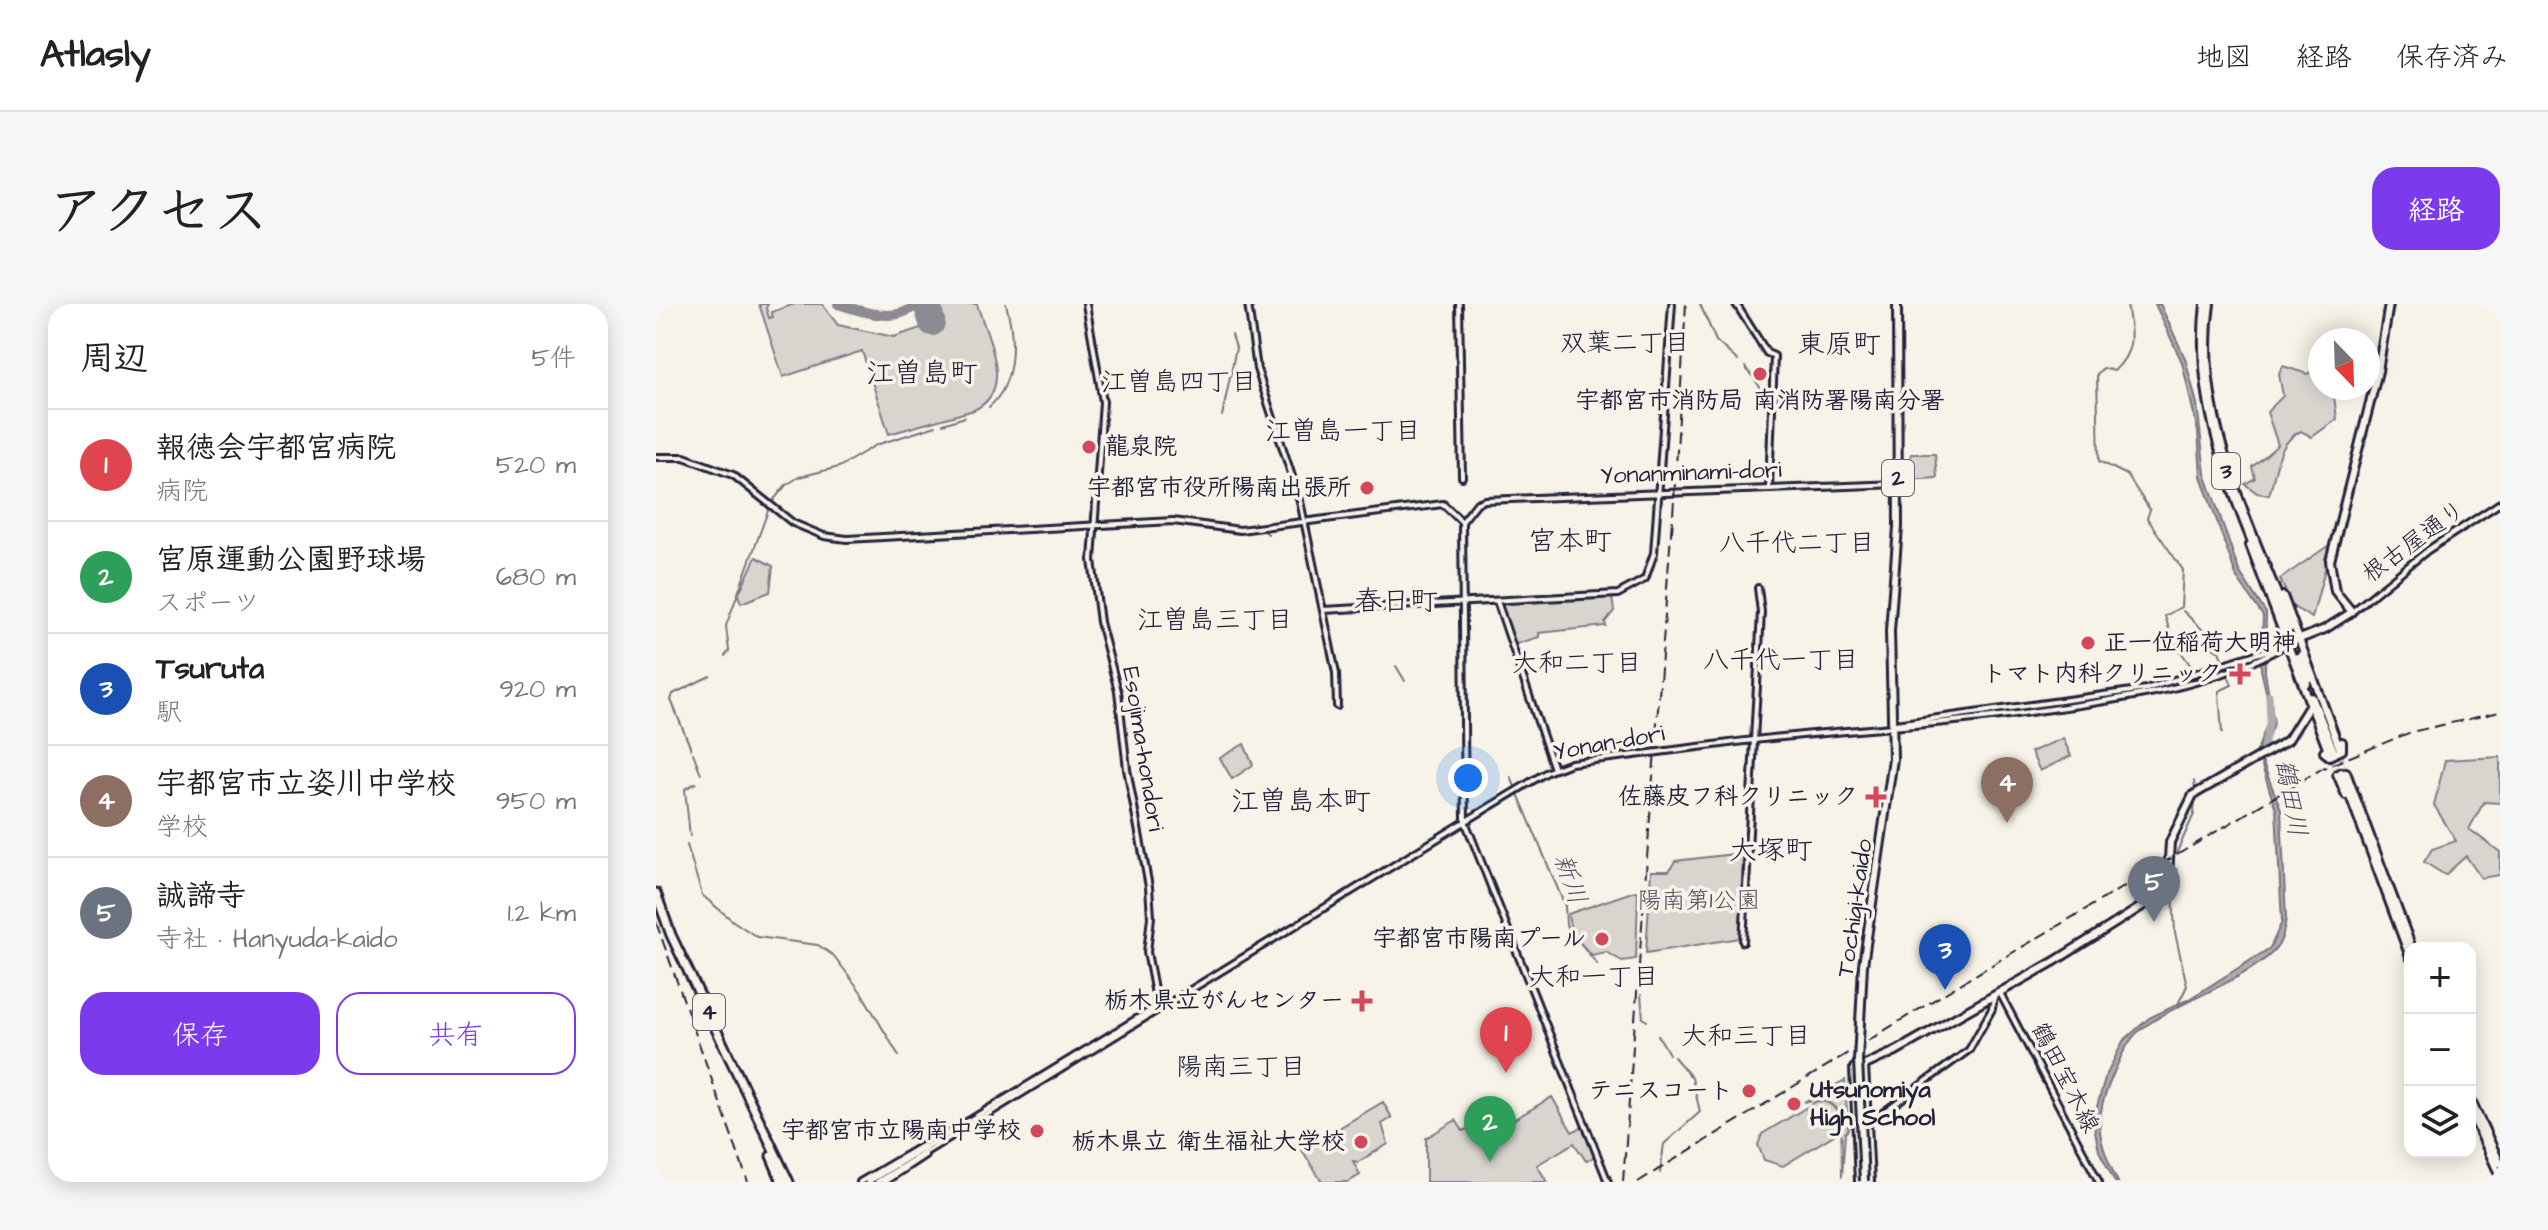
<!DOCTYPE html>
<html lang="ja">
<head>
<meta charset="utf-8">
<style>
  :root { --surface:#fff; --page:#f6f6f6; --text:#222; --muted:#767676; --line:#e0e0e0; --accent:#7c3aed }
  body { margin:0; font-family:"Architects Daughter","Klee One",sans-serif; background:var(--page); color:var(--text) }
  .controls { position:absolute; right:24px; bottom:24px; display:grid; overflow:hidden; border-radius:16px; box-shadow:0 4px 20px #0003 }
  .controls button { width:72px; height:72px; display:grid; place-items:center; padding:0; border:0; border-bottom:2px solid var(--line); background:var(--surface); color:var(--text); font:40px sans-serif }
  .compass { position:absolute; left:1652px; top:24px; width:72px; height:72px; border-radius:50%; background:var(--surface); box-shadow:0 4px 20px #0003; rotate:157deg }
  .you { position:absolute; left:812px; top:474px; width:28px; height:28px; margin:-20px; border:6px solid #fff; border-radius:50%; background:#1a73e8; box-shadow:0 0 0 12px #1a73e833 }
  .badge { display:grid; place-items:center; width:52px; height:52px; border-radius:50%; background:var(--accent); color:#fff; font-size:26px; font-weight:700 }
  .pin { position:absolute; translate:-50% -66px; filter:drop-shadow(0 2px 4px #0008) }
  .pin::after { content:''; position:absolute; top:42px; width:28px; height:24px; background:inherit; clip-path:polygon(0 0,100% 0,50% 100%) }
  .list { margin:0; padding:0; list-style:none }
  h2 { display:flex; justify-content:space-between; align-items:center; height:104px; margin:0; padding:0 32px; font-size:34px }
  h2 small { font-size:26px; font-weight:400; color:var(--muted) }
  .list li { display:grid; grid-template-columns:52px 1fr auto; gap:24px; align-items:center; box-sizing:border-box; height:112px; padding:0 32px; border-top:2px solid var(--line) }
  .list b { display:block; font-size:30px; white-space:nowrap }
  .list p { margin:0; font-size:26px; white-space:nowrap; color:var(--muted) }
  .list em { font-size:26px; font-style:normal; color:var(--muted) }
  .actions { display:flex; gap:16px; padding:24px 32px }
  .actions a { flex:1; padding:18px 0; border:2px solid var(--accent); border-radius:24px; text-align:center; font-size:28px; color:var(--accent) }
  .actions .main { background:var(--accent); color:#fff }
  .icon { flex:none; width:44px; height:44px; fill:none; stroke:currentColor; stroke-width:2; stroke-linecap:round; stroke-linejoin:round }
  .map { position:relative; flex:none; width:1844px; height:878px; overflow:hidden; border-radius:24px }
  header { display:flex; align-items:center; gap:48px; box-sizing:border-box; height:112px; padding:0 40px; background:var(--surface); border-bottom:2px solid var(--line) }
  header strong { font-size:38px }
  nav { display:flex; gap:44px; margin-inline-start:auto; font-size:28px }
  .intro { display:flex; align-items:center; justify-content:space-between; box-sizing:border-box; height:192px; padding:0 48px }
  h1 { margin:0; font-size:56px }
  .button { padding:20px 36px; border-radius:24px; background:var(--accent); color:#fff; font-size:28px; font-weight:700 }
  main { display:flex; gap:48px; padding:0 48px }
  aside { flex:1; background:var(--surface); border-radius:24px; box-shadow:0 4px 20px #0003 }
  .map>svg:first-child { display:block }
</style>
</head>
<body>
<header>
<strong>Atlasly</strong>
<nav><a>地図</a><a>経路</a><a>保存済み</a></nav>
</header>
<div class="intro"><h1>アクセス</h1><a class="button">経路</a></div>
<main>
<aside>
<h2>周辺<small>5件</small></h2>
<ul class="list">
<li><span class="badge" style="background:#e0444e">1</span><div><b>報徳会宇都宮病院</b><p>病院</p></div><em>520 m</em></li>
<li><span class="badge" style="background:#2e9e5b">2</span><div><b>宮原運動公園野球場</b><p>スポーツ</p></div><em>680 m</em></li>
<li><span class="badge" style="background:#1a4fb4">3</span><div><b>Tsuruta</b><p>駅</p></div><em>920 m</em></li>
<li><span class="badge" style="background:#8d6e63">4</span><div><b>宇都宮市立姿川中学校</b><p>学校</p></div><em>950 m</em></li>
<li><span class="badge" style="background:#6b7280">5</span><div><b>誠諦寺</b><p>寺社 · Hanyuda-kaido</p></div><em>1.2 km</em></li>
</ul>
<div class="actions"><a class="main">保存</a><a>共有</a></div>
</aside>
<div class="map">
<svg width="1844" height="878" viewBox="0 0 1844 878">
  <rect width="100%" height="100%" fill="#f7f3e8"/>
  <filter id="ink" filterUnits="userSpaceOnUse"><feTurbulence type="fractalNoise" baseFrequency=".0125" numOctaves="2"/><feDisplacementMap in="SourceGraphic" scale="16" xChannelSelector="R" yChannelSelector="G"/><feConvolveMatrix kernelMatrix="1 2 1 2 8 2 1 2 1" color-interpolation-filters="sRGB"/></filter>
  <g filter="url(#ink)">
    <path fill="#d8d5cf" stroke="#7d7c85" stroke-width="2" d="M 103,0 L 112,0 L 110,4 L 113,14 L 117,13 L 115,8 L 139,0 L 166,0 L 182,21 L 238,33 L 288,16 L 284,0 L 321,0 C 331,34 360,86 318,106 L 233,130 L 206,47 L 127,73 Z
      M 1627,62 L 1651,70 L 1664,63 L 1664,84 L 1677,84 L 1681,115 L 1656,133 L 1645,127 C 1620,139 1621,167 1613,191 L 1601,189 L 1589,180 L 1599,174 L 1596,163 L 1622,141 L 1611,108 L 1627,92 L 1623,70 Z
      M 1255,150 L 1279,150 L 1281,174 L 1249,176 L 1248,161 L 1253,159 Z
      M 1676,239 L 1656,314 L 1636,302 L 1624,275 Z
      M 100,253 L 117,262 L 114,288 L 85,299 L 82,291 Z
      M 956,293 L 958,307 L 949,318 L 950,322 L 883,329 L 883,333 L 857,341 L 844,303 L 850,299 Z
      M 1407,434 L 1415,452 L 1384,467 L 1375,448 Z
      M 588,440 L 597,461 L 576,475 L 564,454 Z
      M 1844,453 L 1844,499 L 1828,498 L 1813,525 L 1844,548 L 1844,571 L 1825,574 L 1810,552 L 1789,571 L 1768,558 L 1776,545 L 1800,537 L 1778,501 L 1789,456 Z
      M 1087,549 L 1084,634 L 990,649 L 995,567 L 1013,567 L 1019,557 Z
      M 979,587 L 982,588 L 980,655 L 966,657 L 950,648 L 936,651 C 923,639 913,628 912,610 Z
      M 1189,776 L 1192,826 L 1189,829 L 1186,873 L 1185,808 L 1167,794 L 1148,798 Z
      M 896,793 L 916,828 L 928,822 L 939,852 L 930,857 L 918,839 L 881,861 L 891,878 L 770,878 L 770,834 L 800,816 L 807,827 L 815,823 L 823,836 Z
      M 1161,797 C 1179,797 1188,812 1181,829 L 1127,862 L 1108,856 L 1102,841 L 1106,830 Z
      M 727,798 L 736,814 L 726,820 L 732,840 L 702,858 L 697,857 L 704,871 L 692,878 L 666,878 L 646,846 Z"/>
    <path fill="#aeabad" stroke="#76747f" stroke-width="2" d="M 1499,0 L 1504,0 L 1529,54 L 1541,100 L 1549,169 L 1583,267 L 1610,309 L 1609,368 L 1618,419 L 1608,440 L 1606,457 L 1625,506 L 1630,615 C 1628,627 1626,639 1617,648 C 1585,679 1520,698 1484,726 C 1470,738 1463,757 1456,773 C 1436,817 1442,837 1462,878 L 1459,878 L 1443,847 L 1437,817 L 1449,774 L 1467,737 L 1493,714 L 1533,695 L 1614,644 L 1626,618 L 1620,506 L 1601,447 L 1615,409 L 1605,366 L 1607,312 L 1581,274 L 1545,172 L 1542,128 L 1526,58 Z"/>
    <g fill="none" stroke-linecap="round" stroke-linejoin="round">
      <path stroke="#76747f" stroke-width="2" d="M 1044,0 L 1060,37 L 1082,57
        M 1471,0 C 1475,27 1481,46 1458,67 L 1447,64 L 1441,70 L 1443,157 L 1471,171 L 1494,206 L 1491,214 L 1527,266 L 1525,303 L 1509,312 L 1516,335 L 1537,365
        M 1089,63 L 1107,87 L 1114,87
        M 333,103 C 361,79 359,32 350,0
        M 566,112 L 580,44 L 576,31
        M 287,120 L 309,113
        M 116,198 L 130,181 L 143,173 L 183,163 L 220,141 L 280,122
        M 598,218 L 612,230
        M 1527,307 L 1552,331 L 1552,342 L 1563,347 L 1576,381 L 1563,387 L 1566,429
        M 69,352 L 73,347 L 70,322 L 113,204
        M 740,362 L 749,377
        M 35,445 L 15,396 L 17,390 L 54,372
        M 37,449 L 45,470
        M 855,473 L 909,602 L 910,621 L 941,660
        M 1538,477 L 1539,485
        M 34,532 L 29,485 L 40,479
        M 31,541 L 46,591 L 77,617 L 101,633 L 162,641 L 178,652 L 205,688 L 243,752
        M 1520,550 L 1538,510 L 1539,492
        M 985,691 L 987,714 L 991,717
        M 1521,702 L 1531,682 L 1519,629 L 1517,589 L 1521,565
        M 1002,731 L 1013,750
        M 1004,869 L 1008,840 L 1044,808 L 1036,774 L 1018,753"/>
      <path stroke="#aeabad" stroke-width="7" d="M 1605,454 L 1614,416 L 1613,391"/>
      <path stroke="#8c8a92" stroke-width="10" d="M 182,0 C 206,8 241,20 261,0"/>
      <path stroke="#8c8a92" stroke-width="26" d="M 270,0 L 276,19"/>
      <path stroke="#ccc9c5" stroke-width="6" stroke-dasharray="6 3" stroke-linecap="butt" d="M 1635,324 L 1645,351
        M 1631,326 L 1641,353
        M 1681,444 L 1690,468
        M 1672,447 L 1681,470"/>
      <defs>
        <path id="minor" d="M 430,0 L 447,98 L 436,256 L 444,318 L 462,387 L 471,465 L 493,583 L 495,613 L 491,648 L 502,706
          M 592,0 L 601,65 L 644,197 L 680,369 L 681,402
          M 803,0 L 806,173
          M 1080,0 L 1111,49 L 1118,52 L 1113,184
          M 0,153 L 28,153 L 77,171 L 137,219 L 168,232 L 191,235 L 517,217 L 584,226 L 787,200 L 806,218 L 809,517 L 952,878
          M 806,218 L 821,199 L 829,196 L 1242,180
          M 841,297 L 898,465
          M 667,306 L 962,290 L 989,275 L 998,249 L 1016,0
          M 1696,308 L 1772,246 L 1844,199
          M 1239,420 L 1490,385 L 1628,341
          M 1066,440 C 1169,426 1272,423 1374,408 C 1458,396 1557,385 1631,340
          M 1087,638 L 1105,308 L 1102,284
          M 1344,689 L 1443,878
          M 1211,820 L 1313,746 L 1336,705 L 1338,693
          M 204,878 L 267,841
          M 212,878 L 490,709 L 500,706
          M 221,878 L 802,522 L 891,468 L 915,459
          M 228,878 L 269,851"/>
        <path id="major" d="M 1549,0 C 1535,116 1591,220 1631,326
          M 1554,0 C 1537,111 1595,222 1635,324
          M 1594,241 L 1672,447
          M 1627,292 L 1683,443
          M 1631,340 L 1669,325 L 1696,308 L 1679,287 L 1674,257 L 1722,67 L 1733,0
          M 1645,351 L 1654,374
          M 1641,353 L 1651,379
          M 1656,393 L 1677,445
          M 1668,448 L 1673,452 L 1686,446 L 1686,438
          M 1685,468 L 1754,653
          M 1690,468 L 1756,644
          M 1681,470 L 1690,491
          M 1207,661 L 1237,455 L 1234,327 L 1242,223 L 1241,0
          M 1208,761 L 1214,878
          M 1207,762 L 1240,747 L 1399,657 L 1488,601 L 1512,571 L 1514,538 L 1537,491 L 1632,436 L 1652,404
          M 1198,764 L 1203,878
          M 1814,794 L 1844,859
          M 1814,807 L 1844,872"/>
        <path id="highway" d="M 0,589 L 15,631 L 133,878
          M 115,852 L 126,878"/>
      </defs>
      <use href="#minor" stroke="#22223b" stroke-width="10"/>
      <use href="#major" stroke="#22223b" stroke-width="12"/>
      <use href="#highway" stroke="#22223b" stroke-width="13"/>
      <use href="#minor" stroke="#f7f3e8" stroke-width="4"/>
      <use href="#major" stroke="#f7f3e8" stroke-width="6"/>
      <use href="#highway" stroke="#f7f3e8" stroke-width="7"/>
      <path stroke="#22223b" stroke-width="2" stroke-dasharray="12 6" stroke-linecap="butt" d="M 1016,228 L 1030,0
        M 0,618 L 92,878
        M 967,878 L 1016,216
        M 982,878 L 1309,677 L 1667,464 L 1755,428 L 1844,408"/>
      <defs>
        <path id="minor-bridge" d="M 915,459 L 1066,440"/>
        <path id="major-bridge" d="M 1207,661 L 1202,757 L 1208,877"/>
      </defs>
      <use href="#minor-bridge" stroke="#22223b" stroke-width="10" stroke-linecap="butt"/>
      <use href="#major-bridge" stroke="#22223b" stroke-width="12" stroke-linecap="butt"/>
      <use href="#minor-bridge" stroke="#f7f3e8" stroke-width="4"/>
      <use href="#major-bridge" stroke="#f7f3e8" stroke-width="6"/>
    </g>
  </g>
  <g fill="#d1495b" stroke="#f7f3e8" stroke-width="3">
    <circle cx="1104" cy="70" r="8"/>
    <circle cx="433" cy="143" r="8"/>
    <circle cx="711" cy="184" r="8"/>
    <circle cx="1432" cy="339" r="8"/>
    <path d="M1580 358h8v8h8v8h-8v8h-8v-8h-8v-8h8z"/>
    <path d="M1216 481h8v8h8v8h-8v8h-8v-8h-8v-8h8z"/>
    <circle cx="946" cy="635" r="8"/>
    <path d="M702 685h8v8h8v8h-8v8h-8v-8h-8v-8h8z"/>
    <circle cx="1093" cy="787" r="8"/>
    <circle cx="1138" cy="800" r="8"/>
    <circle cx="381" cy="827" r="8"/>
    <circle cx="705" cy="838" r="8"/>
  </g>
  <g text-anchor="middle" dominant-baseline="central" stroke-width="7" stroke-linejoin="round" paint-order="stroke">
    <g fill="#f7f3e8" stroke="#62616f" stroke-width="2">
      <rect x="1556" y="149" width="28" height="36" rx="6"/>
      <rect x="1226" y="156" width="32" height="36" rx="6"/>
      <rect x="37" y="690" width="32" height="36" rx="6"/>
    </g>
    <g font-size="22" font-weight="bold" fill="#22223b">
      <text x="1570" y="167">3</text>
      <text x="1242" y="174">2</text>
      <text x="53" y="708">4</text>
    </g>
    <g font-size="24" font-weight="bold" fill="#22223b" stroke="#f7f3e8" text-anchor="end">
      <text x="1104" y="97" text-anchor="middle">宇都宮市消防局 南消防署陽南分署</text>
      <text x="449" y="143" text-anchor="start">龍泉院</text>
      <text x="695" y="184">宇都宮市役所陽南出張所</text>
      <text x="1448" y="339" text-anchor="start">正一位稲荷大明神</text>
      <text x="1566" y="370">トマト内科クリニック</text>
      <text x="1202" y="493">佐藤皮フ科クリニック</text>
      <text x="930" y="635">宇都宮市陽南プール</text>
      <text x="688" y="697">栃木県立がんセンター</text>
      <text x="1154" y="786" text-anchor="start">Utsunomiya<tspan x="1154" dy="28">High School</tspan></text>
      <text x="1077" y="787">テニスコート</text>
      <text x="365" y="827">宇都宮市立陽南中学校</text>
      <text x="689" y="838">栃木県立 衛生福祉大学校</text>
    </g>
    <g font-size="24" fill="#22223b" stroke="#f7f3e8">
      <text transform="translate(1035 169) rotate(-2)">Yonanminami-dori</text>
      <text transform="translate(1758 238) rotate(-36)">根古屋通り</text>
      <text transform="translate(953 439) rotate(-10)">Yonan-dori</text>
      <text transform="translate(487 445) rotate(81)">Esojima-hondori</text>
      <text transform="translate(1199 604) rotate(-82)">Tochigi-kaido</text>
      <text transform="translate(1409 774) rotate(63)">鶴田宝木線</text>
    </g>
    <g font-size="24" fill="#504f60" stroke="#f7f3e8">
      <text x="1043" y="597">陽南第1公園</text>
    </g>
    <g font-size="26" fill="#22223b" stroke="#f7f3e8">
      <text x="969" y="39">双葉二丁目</text>
      <text x="523" y="78">江曽島四丁目</text>
      <text x="687" y="127">江曽島一丁目</text>
      <text x="1141" y="239">八千代二丁目</text>
      <text x="559" y="316">江曽島三丁目</text>
      <text x="1125" y="356">八千代一丁目</text>
      <text x="921" y="359">大和二丁目</text>
      <text x="938" y="673">大和一丁目</text>
      <text x="1090" y="732">大和三丁目</text>
      <text x="585" y="763">陽南三丁目</text>
    </g>
    <g font-size="26" font-style="italic" fill="#535263" stroke="#f7f3e8">
      <text transform="translate(1635 494) rotate(80)">鶴田川</text>
      <text transform="translate(914 575) rotate(71)">新川</text>
    </g>
    <g font-size="28" fill="#22223b" stroke="#f7f3e8">
      <text x="1183" y="40">東原町</text>
      <text x="266" y="69">江曽島町</text>
      <text x="914" y="237">宮本町</text>
      <text x="740" y="297">春日町</text>
      <text x="645" y="497">江曽島本町</text>
      <text x="1115" y="546">大塚町</text>
    </g>
  </g>
</svg>
<div class="controls">
<button>+</button>
<button>−</button>
<button><svg class="icon" aria-label="layers" viewBox="0 0 24 24"><path d="M12 4l9 5-9 5-9-5zM3 14l9 5 9-5"/></svg></button>
</div>
<svg class="compass" viewBox="-18 -18 36 36"><path d="M0-13l5 13h-10z" fill="#e53935"/><path d="M0 13l5-13h-10z" fill="#767676"/></svg>
<div class="you"></div>
<div class="pin badge" style="left:850px;top:769px;background:#e0444e">1</div>
<div class="pin badge" style="left:834px;top:858px;background:#2e9e5b">2</div>
<div class="pin badge" style="left:1289px;top:686px;background:#1a4fb4">3</div>
<div class="pin badge" style="left:1351px;top:519px;background:#8d6e63">4</div>
<div class="pin badge" style="left:1498px;top:618px;background:#6b7280">5</div>
</div>
</main>
</body>
</html>
